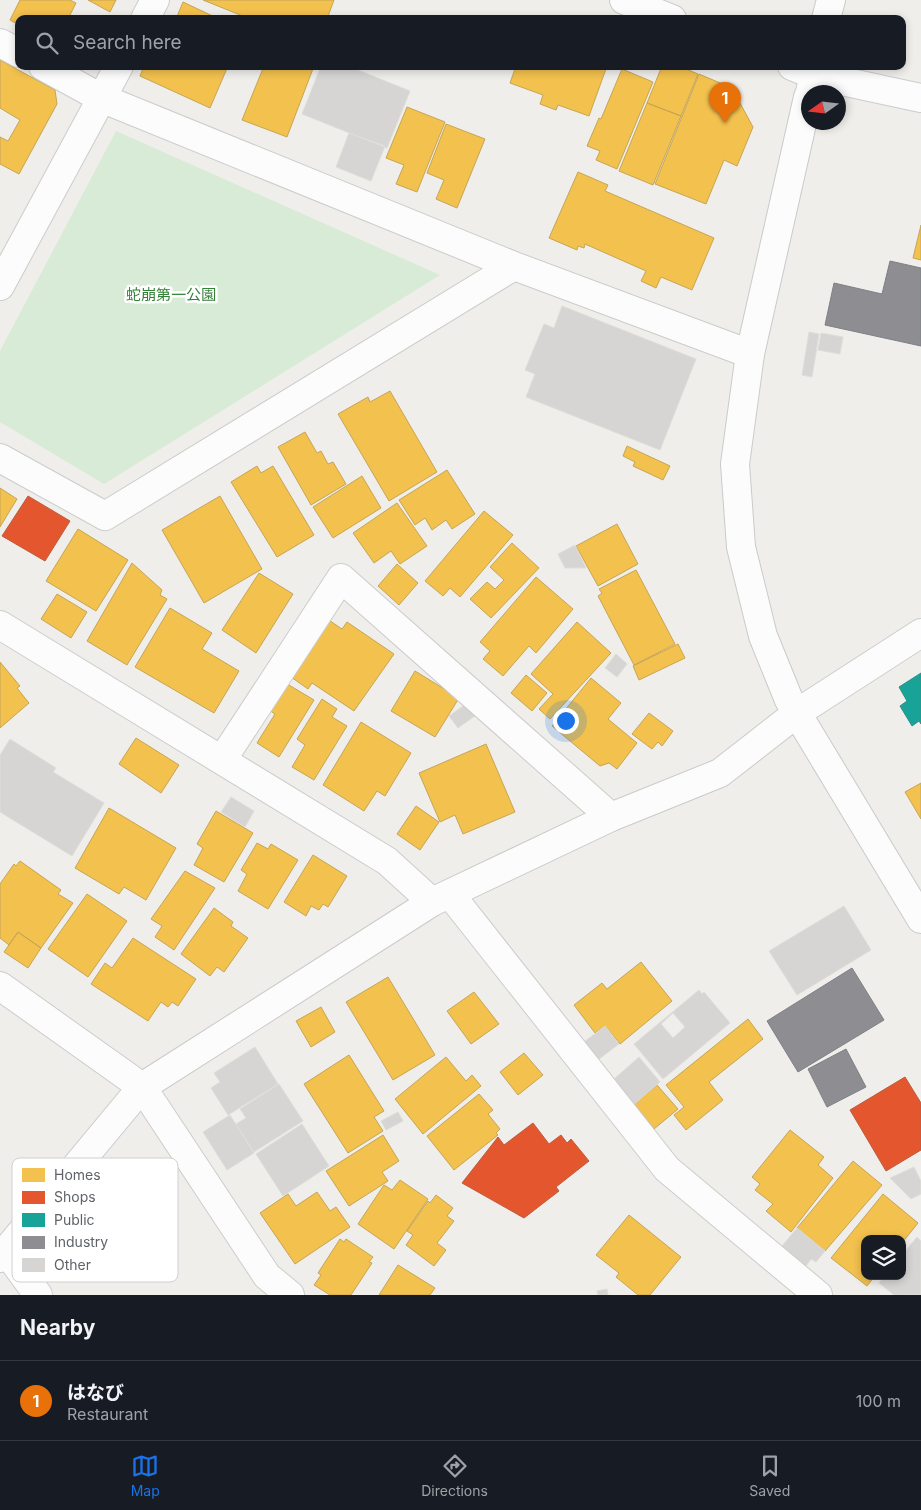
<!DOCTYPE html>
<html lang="en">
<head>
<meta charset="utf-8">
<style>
  :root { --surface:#171b24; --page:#20242c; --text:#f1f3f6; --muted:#9ea1a6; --line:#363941; --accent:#1a73e8 }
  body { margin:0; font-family:Inter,"Noto Sans JP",sans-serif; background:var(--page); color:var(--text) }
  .controls { position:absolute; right:15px; bottom:15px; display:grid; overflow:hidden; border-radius:10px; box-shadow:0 2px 8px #0003 }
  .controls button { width:45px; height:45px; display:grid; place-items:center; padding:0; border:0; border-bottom:1px solid var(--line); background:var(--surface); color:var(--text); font:25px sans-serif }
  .compass { position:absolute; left:801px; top:85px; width:45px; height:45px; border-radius:50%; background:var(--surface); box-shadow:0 2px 8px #0003; rotate:256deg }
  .you { position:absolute; left:565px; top:720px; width:18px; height:18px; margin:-12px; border:4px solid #fff; border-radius:50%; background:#1a73e8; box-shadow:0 0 0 8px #1a73e833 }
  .badge { display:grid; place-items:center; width:32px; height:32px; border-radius:50%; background:var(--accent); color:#fff; font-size:16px; font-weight:700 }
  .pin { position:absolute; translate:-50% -41px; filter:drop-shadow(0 1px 2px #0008) }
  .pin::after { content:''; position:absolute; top:26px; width:18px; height:15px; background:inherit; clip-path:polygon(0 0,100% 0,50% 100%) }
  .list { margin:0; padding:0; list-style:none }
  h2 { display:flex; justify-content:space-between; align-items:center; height:65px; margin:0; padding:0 20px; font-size:21px }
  h2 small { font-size:16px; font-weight:400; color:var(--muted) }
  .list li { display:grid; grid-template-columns:32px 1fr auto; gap:15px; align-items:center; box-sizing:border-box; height:80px; padding:0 20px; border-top:1px solid var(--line) }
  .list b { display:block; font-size:19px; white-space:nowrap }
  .list p { margin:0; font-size:16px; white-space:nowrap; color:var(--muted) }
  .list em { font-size:16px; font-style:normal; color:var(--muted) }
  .icon { flex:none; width:28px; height:28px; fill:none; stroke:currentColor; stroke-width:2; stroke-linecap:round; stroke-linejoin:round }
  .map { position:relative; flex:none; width:921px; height:1295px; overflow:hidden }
  .search { position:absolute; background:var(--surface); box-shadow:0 2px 8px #0003; left:15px; right:15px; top:15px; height:55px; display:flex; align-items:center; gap:12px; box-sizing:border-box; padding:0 18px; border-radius:10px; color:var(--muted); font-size:19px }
  .sheet { height:145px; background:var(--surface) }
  nav { display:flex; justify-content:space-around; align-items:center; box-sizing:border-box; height:70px; border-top:1px solid var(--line); background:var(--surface); font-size:14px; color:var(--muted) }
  nav a { display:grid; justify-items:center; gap:2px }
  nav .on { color:var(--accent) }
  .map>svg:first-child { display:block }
</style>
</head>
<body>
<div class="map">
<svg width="921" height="1295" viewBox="0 0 921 1295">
  <rect width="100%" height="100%" fill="#efeeea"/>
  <path fill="#d8ebd6" d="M 116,131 L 440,275 L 104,484 L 0,422 L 0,351 Z"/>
  <path fill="#f2c14e" stroke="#c6a556" d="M 20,0 L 70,0 L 76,3 L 68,19 L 19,19 L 19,25 L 10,20 Z
    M 88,0 L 116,0 L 110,12 Z
    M 203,0 L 334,0 L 327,19 L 250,19 Z
    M 183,2 L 219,19 L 176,19 Z
    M 0,60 L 55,90 L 57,104 L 19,174 L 0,164 L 0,137 L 8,141 L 20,120 L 0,108 Z
    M 144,66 L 228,66 L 210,108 L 140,76 Z
    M 264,66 L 314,66 L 287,137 L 242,120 Z
    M 516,66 L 607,66 L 589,116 L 558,105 L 556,110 L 540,104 L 543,95 L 510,83 Z
    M 662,66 L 679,66 L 698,74 L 681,116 L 647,103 Z
    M 622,69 L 653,82 L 617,169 L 596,160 L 600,151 L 587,146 L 599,118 L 601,119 Z
    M 699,74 L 725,85 L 721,96 L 740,103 L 753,127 L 737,166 L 724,160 L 706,204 L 655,184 Z
    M 647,103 L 681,116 L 653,185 L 619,171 Z
    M 407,107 L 445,122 L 417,192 L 396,184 L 404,165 L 386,158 Z
    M 446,124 L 485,139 L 457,208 L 436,199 L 444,180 L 427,173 Z
    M 578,172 L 608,185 L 605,191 L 714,238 L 692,290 L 661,277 L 656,288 L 641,281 L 646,271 L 585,244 L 584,248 L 578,246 L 577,250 L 549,238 Z
    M 921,225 L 921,260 L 913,258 Z
    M 390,391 L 437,472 L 389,501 L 338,414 L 368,397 L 370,402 Z
    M 305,432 L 317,453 L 321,451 L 328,464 L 333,462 L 346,484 L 311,505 L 278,447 Z
    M 627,446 L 670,466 L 663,480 L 633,466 L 635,462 L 623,456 Z
    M 257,466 L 261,473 L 273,466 L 314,535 L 277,557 L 231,482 Z
    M 447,470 L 475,514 L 452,529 L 446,520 L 432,530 L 425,518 L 415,525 L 399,500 Z
    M 362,476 L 381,508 L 333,538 L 313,507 Z
    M 0,488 L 17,499 L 0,527 Z
    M 220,496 L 262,569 L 204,603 L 162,530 Z
    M 397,503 L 427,546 L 400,564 L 391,551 L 374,563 L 353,533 Z
    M 484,511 L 513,535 L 460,597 L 450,588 L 443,596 L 425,581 Z
    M 617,524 L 638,564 L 598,586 L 576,546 Z
    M 78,529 L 128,560 L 96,611 L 46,581 Z
    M 512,543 L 539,568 L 491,618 L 470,599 L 487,582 L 495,589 L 504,580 L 490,567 Z
    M 132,563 L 162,590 L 160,595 L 167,599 L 127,665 L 87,641 Z
    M 397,564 L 418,583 L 399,605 L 378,586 Z
    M 636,570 L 675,644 L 634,665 L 598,596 L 602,593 L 599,589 Z
    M 259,573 L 293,594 L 256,653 L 222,630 Z
    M 536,577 L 573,609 L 536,653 L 529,646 L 503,676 L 483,659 L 490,651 L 480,642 Z
    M 57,594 L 87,612 L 71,638 L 41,619 Z
    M 170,608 L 212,633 L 202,649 L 239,671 L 214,713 L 135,667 Z
    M 323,616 L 342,629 L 347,622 L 394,654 L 354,711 L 312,683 L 308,689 L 284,672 Z
    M 577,622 L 611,653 L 550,719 L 539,709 L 553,694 L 531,674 Z
    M 678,644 L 685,658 L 639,680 L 633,666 Z
    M 0,662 L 20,686 L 17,688 L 29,703 L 0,728 Z
    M 415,671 L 459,698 L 435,737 L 391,711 Z
    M 526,675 L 547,693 L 532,711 L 511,693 Z
    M 591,678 L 621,703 L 608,719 L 637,743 L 617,769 L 609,763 L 600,766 L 552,726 Z
    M 279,679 L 314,700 L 279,757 L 257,743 L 275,714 L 263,706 Z
    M 322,699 L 337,709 L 332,717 L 347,726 L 314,780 L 292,767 L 305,745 L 297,739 Z
    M 649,713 L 673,731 L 662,746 L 658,742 L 652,749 L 632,734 Z
    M 361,722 L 411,753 L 385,796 L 377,791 L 364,811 L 323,785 Z
    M 136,738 L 179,765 L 161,793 L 119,764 Z
    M 486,744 L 515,812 L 463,834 L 455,815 L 440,822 L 419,773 Z
    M 921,783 L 921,819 L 905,792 Z
    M 416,806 L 439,822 L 420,850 L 397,834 Z
    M 109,808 L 176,848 L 146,900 L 124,887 L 119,894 L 75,868 Z
    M 216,811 L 253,833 L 224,882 L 194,865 L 203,848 L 197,844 Z
    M 257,843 L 268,849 L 271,844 L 298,860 L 268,909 L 238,891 L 247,874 L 241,870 Z
    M 313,855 L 347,876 L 328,907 L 323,904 L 319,910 L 311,906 L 306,916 L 284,902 Z
    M 20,861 L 61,890 L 58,894 L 73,903 L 41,948 L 18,932 L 9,945 L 0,938 L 0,884 L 14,864 L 16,866 Z
    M 185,871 L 215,888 L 174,950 L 155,937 L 162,926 L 151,919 Z
    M 87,894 L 127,921 L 88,977 L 48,949 Z
    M 214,908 L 233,922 L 231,926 L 248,938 L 224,972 L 217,967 L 210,976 L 181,954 Z
    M 18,932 L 41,948 L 28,968 L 4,952 Z
    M 133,938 L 196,979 L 178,1006 L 172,1002 L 168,1007 L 161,1002 L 148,1021 L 91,984 L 105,963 L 112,968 Z
    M 641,962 L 672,1001 L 620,1044 L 605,1026 L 595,1033 L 574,1005 L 602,983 L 607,989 Z
    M 388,977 L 435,1055 L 393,1080 L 346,1002 Z
    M 474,992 L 499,1024 L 471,1044 L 447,1011 Z
    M 321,1007 L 335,1032 L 311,1047 L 296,1021 Z
    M 748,1019 L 763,1039 L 709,1082 L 723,1100 L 686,1130 L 674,1115 L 684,1107 L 666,1085 Z
    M 524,1053 L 543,1075 L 518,1095 L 500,1072 Z
    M 349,1055 L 384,1111 L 374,1117 L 383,1131 L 348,1153 L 304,1084 Z
    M 446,1057 L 466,1081 L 472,1075 L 481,1086 L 423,1134 L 395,1099 Z
    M 657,1085 L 678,1109 L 654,1129 L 634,1104 Z
    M 479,1094 L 493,1110 L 488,1114 L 500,1129 L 496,1133 L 498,1135 L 454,1170 L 427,1136 Z
    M 790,1130 L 824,1157 L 818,1165 L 833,1178 L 791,1232 L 766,1211 L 773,1204 L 755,1190 L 760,1184 L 752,1177 Z
    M 383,1135 L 399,1161 L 382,1172 L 388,1181 L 349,1206 L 326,1171 Z
    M 853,1161 L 882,1185 L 825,1251 L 797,1228 Z
    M 400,1180 L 428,1199 L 394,1249 L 358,1224 L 384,1185 L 392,1190 Z
    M 317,1192 L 330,1211 L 336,1207 L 350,1227 L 295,1264 L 260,1213 L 288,1194 L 296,1206 Z
    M 883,1194 L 918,1223 L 902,1243 L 902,1239 L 865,1239 L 865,1276 L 875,1276 L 867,1286 L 831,1258 Z
    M 436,1195 L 453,1208 L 447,1216 L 454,1221 L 437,1243 L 446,1250 L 434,1266 L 406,1245 L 413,1235 L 407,1231 L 428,1201 L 430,1203 Z
    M 629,1215 L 681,1257 L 650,1295 L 638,1295 L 616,1277 L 619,1273 L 596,1255 Z
    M 340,1239 L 344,1242 L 346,1239 L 373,1257 L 369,1262 L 372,1263 L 351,1295 L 330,1295 L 314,1285 L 321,1275 L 318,1273 Z
    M 398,1265 L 435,1288 L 430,1295 L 379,1295 Z"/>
  <path fill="#e4572e" stroke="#bc5b3f" d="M 28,496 L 70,521 L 45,561 L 2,536 Z
    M 905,1077 L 921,1103 L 921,1150 L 886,1171 L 850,1110 Z
    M 533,1123 L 549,1144 L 561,1135 L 567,1143 L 571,1139 L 589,1161 L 556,1187 L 559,1191 L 524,1218 L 462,1183 L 498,1137 L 504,1145 Z"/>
  <path fill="#17a398" stroke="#2d908a" d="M 921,673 L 921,724 L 919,721 L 912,726 L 900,706 L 907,701 L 899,687 Z"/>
  <path fill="#8d8d92" stroke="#7f8085" d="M 890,261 L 921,268 L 921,346 L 825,325 L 834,283 L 882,294 Z
    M 852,968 L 884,1020 L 798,1072 L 767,1021 Z
    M 846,1049 L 866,1087 L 827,1107 L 808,1069 Z"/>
  <path fill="#d6d5d3" stroke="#deddd9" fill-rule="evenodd" d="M 321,66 L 348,66 L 410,91 L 387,148 L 302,114 Z
    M 349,133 L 385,146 L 371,181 L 336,167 Z
    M 562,306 L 696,359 L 660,450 L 526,397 L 535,374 L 525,370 L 544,324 L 554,328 Z
    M 809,332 L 819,334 L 812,377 L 802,375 Z
    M 821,333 L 843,337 L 840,354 L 818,350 Z
    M 575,545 L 586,568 L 565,568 L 558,554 Z
    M 616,654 L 627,664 L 617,677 L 605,668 Z
    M 470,701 L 479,713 L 458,728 L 449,716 Z
    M 10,739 L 56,768 L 53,772 L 104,803 L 72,856 L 0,812 L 0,755 Z
    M 231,797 L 254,811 L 245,827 L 221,812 Z
    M 844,906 L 871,950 L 797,995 L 769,951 Z
    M 699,990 L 702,994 L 704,992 L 730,1023 L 663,1079 L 634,1044 ZM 673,1013 L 685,1027 L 673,1038 L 661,1024 Z
    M 605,1026 L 619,1044 L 599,1059 L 584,1042 Z
    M 255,1047 L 278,1084 L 228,1115 L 211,1088 L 220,1082 L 214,1073 Z
    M 639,1057 L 660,1082 L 633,1105 L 613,1080 Z
    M 279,1084 L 303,1121 L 254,1152 L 236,1124 L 246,1118 L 240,1109 Z
    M 398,1112 L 403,1121 L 386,1130 L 381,1121 Z
    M 230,1115 L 254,1153 L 227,1170 L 203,1132 Z
    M 302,1124 L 329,1166 L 283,1196 L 256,1154 Z
    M 914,1167 L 921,1181 L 921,1194 L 911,1199 L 890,1178 Z
    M 797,1228 L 825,1251 L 816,1262 L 811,1259 L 806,1266 L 782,1246 Z
    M 917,1237 L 921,1241 L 921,1295 L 894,1295 L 879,1283 L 884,1276 L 902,1276 L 902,1255 Z
    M 607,1289 L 608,1295 L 598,1295 L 597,1291 Z"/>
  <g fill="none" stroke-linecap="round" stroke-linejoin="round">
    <defs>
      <path id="street" d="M 624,0 L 672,19
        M 145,19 L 155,0
        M 0,43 L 19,53
        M 43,66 L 101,98 L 514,266 L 750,354
        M 792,66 L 814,75 L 921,98
        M 0,286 L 119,66
        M 0,458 L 105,516 L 514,266
        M 0,625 L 387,861 L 432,902
        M 797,713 L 921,633
        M 222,760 L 341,578 L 611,817
        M 450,894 L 667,1169 L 818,1295
        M 0,986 L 142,1087 L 267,1276 L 290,1295
        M 6,1251 L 38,1295"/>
      <path id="secondary" d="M 826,19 L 831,0
        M 810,92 L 816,66
        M 808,97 L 750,354 L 735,464 L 741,547 L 763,636 L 789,700 L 921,919
        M 0,1258 L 142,1087 L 432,902 L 611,817 L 720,773 L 797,713"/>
    </defs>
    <use href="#street" stroke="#cbcccc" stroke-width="30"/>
    <use href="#secondary" stroke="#cacacb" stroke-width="30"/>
    <use href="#street" stroke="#fdfcfc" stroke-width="28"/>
    <use href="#secondary" stroke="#fdfcfc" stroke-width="28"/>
  </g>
  <g text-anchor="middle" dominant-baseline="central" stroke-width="5" stroke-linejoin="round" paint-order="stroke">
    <g font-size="15" fill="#348238" stroke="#fff">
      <text x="171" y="294">蛇崩第一公園</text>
    </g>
  </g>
  <rect x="12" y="1158" width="166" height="124" rx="8" fill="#fff" stroke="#cfd0d2" stroke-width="1"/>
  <rect x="22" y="1168" width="23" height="14" fill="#f2c14e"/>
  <rect x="22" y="1191" width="23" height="13" fill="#e4572e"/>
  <rect x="22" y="1213" width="23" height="14" fill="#17a398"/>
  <rect x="22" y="1236" width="23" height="13" fill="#8d8d92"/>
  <rect x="22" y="1258" width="23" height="14" fill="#d6d5d3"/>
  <g font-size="14" fill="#5f6368">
    <text x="54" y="1180">Homes</text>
    <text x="54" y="1202">Shops</text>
    <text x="54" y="1225">Public</text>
    <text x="54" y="1247">Industry</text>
    <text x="54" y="1270">Other</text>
  </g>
</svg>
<div class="controls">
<button><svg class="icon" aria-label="layers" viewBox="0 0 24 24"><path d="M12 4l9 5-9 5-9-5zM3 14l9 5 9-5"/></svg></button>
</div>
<svg class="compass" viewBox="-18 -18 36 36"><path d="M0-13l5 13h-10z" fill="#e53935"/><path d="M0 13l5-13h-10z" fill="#9ea1a6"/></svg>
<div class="you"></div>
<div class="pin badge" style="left:725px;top:123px;background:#e8710a">1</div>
<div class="search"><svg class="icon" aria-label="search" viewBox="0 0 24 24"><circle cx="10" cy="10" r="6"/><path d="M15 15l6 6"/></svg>Search here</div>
</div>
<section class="sheet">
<h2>Nearby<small></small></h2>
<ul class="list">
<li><span class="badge" style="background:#e8710a">1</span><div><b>はなび</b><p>Restaurant</p></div><em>100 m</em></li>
</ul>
</section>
<nav>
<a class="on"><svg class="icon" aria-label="map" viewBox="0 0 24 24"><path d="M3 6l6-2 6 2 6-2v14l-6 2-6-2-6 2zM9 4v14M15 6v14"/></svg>Map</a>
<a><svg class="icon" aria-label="directions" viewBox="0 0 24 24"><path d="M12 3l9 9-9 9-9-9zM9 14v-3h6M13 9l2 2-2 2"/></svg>Directions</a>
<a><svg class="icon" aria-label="saved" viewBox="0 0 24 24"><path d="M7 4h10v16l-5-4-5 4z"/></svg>Saved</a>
</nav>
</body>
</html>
